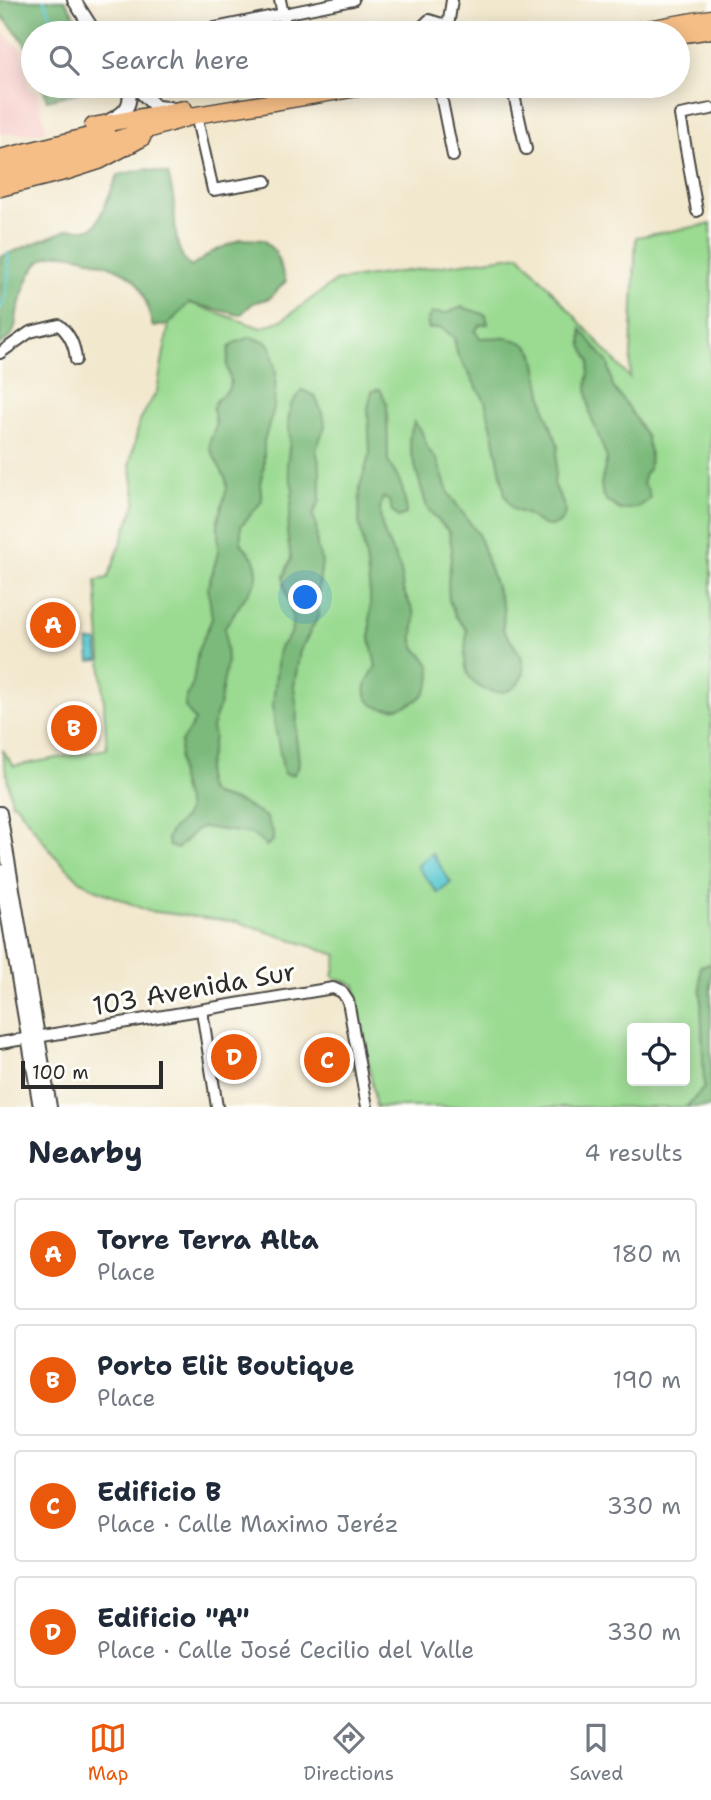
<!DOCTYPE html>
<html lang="en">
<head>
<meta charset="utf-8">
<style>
  :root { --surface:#fff; --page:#f6f6f7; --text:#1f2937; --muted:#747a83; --line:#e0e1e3; --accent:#ea580c }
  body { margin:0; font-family:"Shantell Sans",sans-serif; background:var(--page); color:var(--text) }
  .controls { position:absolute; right:21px; bottom:21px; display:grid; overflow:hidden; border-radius:7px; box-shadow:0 4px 18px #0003 }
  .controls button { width:63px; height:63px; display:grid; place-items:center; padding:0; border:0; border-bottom:2px solid var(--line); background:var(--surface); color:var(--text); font:35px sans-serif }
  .scale { position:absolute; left:21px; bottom:18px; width:142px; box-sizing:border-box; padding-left:7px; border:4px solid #2b2b2b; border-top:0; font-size:19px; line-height:24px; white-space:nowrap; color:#2b2b2b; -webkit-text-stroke:5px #fdfcf7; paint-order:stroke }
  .you { position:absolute; left:306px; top:598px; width:24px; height:24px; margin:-18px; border:5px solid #fff; border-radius:50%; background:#1a73e8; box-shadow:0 0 0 10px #1a73e833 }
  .badge { display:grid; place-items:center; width:46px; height:46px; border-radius:50%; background:var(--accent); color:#fff; font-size:23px; font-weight:700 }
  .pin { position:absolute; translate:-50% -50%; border:4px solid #fff; box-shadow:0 2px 7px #0006 }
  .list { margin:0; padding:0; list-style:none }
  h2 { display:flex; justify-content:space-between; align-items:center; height:91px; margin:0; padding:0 28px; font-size:30px }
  h2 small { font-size:23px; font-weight:400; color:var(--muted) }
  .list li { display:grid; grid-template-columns:46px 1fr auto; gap:21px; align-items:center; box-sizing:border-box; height:112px; margin:0 14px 14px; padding:0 14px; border:2px solid var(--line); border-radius:7px }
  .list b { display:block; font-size:26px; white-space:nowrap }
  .list p { margin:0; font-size:23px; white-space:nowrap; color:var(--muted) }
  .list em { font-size:23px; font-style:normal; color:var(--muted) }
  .icon { flex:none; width:38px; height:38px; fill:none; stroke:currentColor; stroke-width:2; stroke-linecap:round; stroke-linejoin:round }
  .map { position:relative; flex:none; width:711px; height:1107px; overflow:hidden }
  .search { position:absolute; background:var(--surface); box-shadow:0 4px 18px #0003; left:21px; right:21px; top:21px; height:77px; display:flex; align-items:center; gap:18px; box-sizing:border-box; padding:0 24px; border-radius:38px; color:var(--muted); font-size:26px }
  .sheet { height:595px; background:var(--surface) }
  nav { display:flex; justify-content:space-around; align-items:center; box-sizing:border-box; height:98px; border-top:2px solid var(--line); background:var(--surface); font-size:19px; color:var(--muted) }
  nav a { display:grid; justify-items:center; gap:4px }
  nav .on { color:var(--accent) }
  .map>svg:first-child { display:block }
</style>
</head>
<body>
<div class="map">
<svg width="711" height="1107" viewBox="0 0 711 1107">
  <rect width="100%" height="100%" fill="#fdfcf7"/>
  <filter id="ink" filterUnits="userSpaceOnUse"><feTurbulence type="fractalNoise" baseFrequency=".0143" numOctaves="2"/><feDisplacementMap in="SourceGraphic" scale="14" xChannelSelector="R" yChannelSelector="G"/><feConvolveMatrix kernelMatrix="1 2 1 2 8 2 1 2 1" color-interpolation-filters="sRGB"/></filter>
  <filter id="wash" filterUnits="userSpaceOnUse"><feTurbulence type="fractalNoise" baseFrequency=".00686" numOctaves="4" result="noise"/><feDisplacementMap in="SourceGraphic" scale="28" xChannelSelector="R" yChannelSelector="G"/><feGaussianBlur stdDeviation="1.57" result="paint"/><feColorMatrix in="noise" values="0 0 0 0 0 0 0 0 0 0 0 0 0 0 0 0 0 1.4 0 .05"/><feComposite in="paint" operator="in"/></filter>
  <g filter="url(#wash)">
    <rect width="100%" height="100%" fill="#f2e8ce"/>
    <path fill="#f7d0cd" d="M 0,31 L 22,50 L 29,88 L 37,93 L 47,132 L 0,134 Z"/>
    <path fill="#9ada91" stroke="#62825e" stroke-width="2" fill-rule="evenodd" d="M 711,224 L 711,964 L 700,966 L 704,1088 L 686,1107 L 376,1107 L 355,985 L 333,977 L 337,955 L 238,922 L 148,911 L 95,889 L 78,879 L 53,854 L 15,803 L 12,804 L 2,750 L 14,766 L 107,749 L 96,580 L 108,578 L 136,502 L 130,463 L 140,420 L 157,391 L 169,324 L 163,308 L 170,296 L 261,328 L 282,320 L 336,281 L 520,255 L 630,378 L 636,237 ZM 632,1028 L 685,1028 L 685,1081 L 632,1081 Z"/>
    <path fill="#7bba7b" stroke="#537253" stroke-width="2" d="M 0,0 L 65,0 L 85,33 L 33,33 L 33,56 L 19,35 L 0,14 Z
      M 43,86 L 103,86 L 47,100 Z
      M 146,169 L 168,174 C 170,182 172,189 173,197 C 177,220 171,250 191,267 L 212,252 L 241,239 L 264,240 L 275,252 L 286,281 L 270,298 L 253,303 L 240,315 L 189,303 L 169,324 L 153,327 C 141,285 142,276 98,262 C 41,242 32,259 17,313 C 16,319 16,329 12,334 C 10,338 3,342 0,345 L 0,257 L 69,229 L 90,229 L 96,225 L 118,175 Z
      M 462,307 L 486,315 L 488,324 L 480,325 L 475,331 L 480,338 C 498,337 525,336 534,354 L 546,413 L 558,445 L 554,484 L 565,508 L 564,517 L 558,524 L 551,526 L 543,525 L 528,515 L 513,509 L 505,495 L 493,433 L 485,401 L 457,354 L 454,338 L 442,328 L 429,329 L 427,321 L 431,313 L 447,313 Z
      M 581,329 L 608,363 L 613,387 L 629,408 L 646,436 L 650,452 L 649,469 L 644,476 L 643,484 L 648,490 L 650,499 L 637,508 L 620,510 L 606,500 L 602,492 L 601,484 L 607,458 L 590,414 L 587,388 L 590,361 L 582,346 Z
      M 250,337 L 266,342 L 271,347 L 276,373 L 274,408 L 264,441 L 264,466 L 260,484 L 262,501 L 241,526 L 241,543 C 252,555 260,564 256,581 L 225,627 L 227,662 L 219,707 L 212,728 L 214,737 L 206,772 L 206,781 L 208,789 L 214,795 L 239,802 L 266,817 L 273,832 L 273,841 L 266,846 L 252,834 L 202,827 L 195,831 L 177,849 L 169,846 L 167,838 L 172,830 L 184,818 L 188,810 L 180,779 L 179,758 L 181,742 L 195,721 L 185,707 L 186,699 L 193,683 L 198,650 L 212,619 L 208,587 L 218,553 L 218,520 L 227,488 L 226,479 L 210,449 L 210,441 L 216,425 L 213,408 L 216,401 L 228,390 L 231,382 L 227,367 L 229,348 L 234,343 Z
      M 380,389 L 387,404 L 388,460 C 390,468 396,472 399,480 C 404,491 406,503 406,514 L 398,517 L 392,511 L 390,502 L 383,497 C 373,521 391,547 400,568 C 403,575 401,582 403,589 C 405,597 411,605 414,613 C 417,623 410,635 414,645 C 418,653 427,657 430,666 C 442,721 332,724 376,667 L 370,638 L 370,594 L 366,558 L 359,522 L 360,486 L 370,453 L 368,408 L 372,391 Z
      M 302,390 L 315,396 L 324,418 L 325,426 L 316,450 L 320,466 L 320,500 L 313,515 L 316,523 L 317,547 L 322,562 L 317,599 L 319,615 L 300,651 L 294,686 L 297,710 L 296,737 L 299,761 L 298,768 L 293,775 L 284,774 L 274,721 L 273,703 L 278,655 L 280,647 L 291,634 L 293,618 L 284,584 L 284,576 L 291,559 L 287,533 L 293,490 L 287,465 L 290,439 L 288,422 L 291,405 Z
      M 414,422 L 421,430 L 428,449 L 437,460 L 449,494 L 478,534 L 504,610 L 503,629 L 521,656 L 524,672 C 522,676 519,683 516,686 C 503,697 480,692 471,679 C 461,666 466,645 467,630 L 456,617 L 449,601 L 448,583 L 452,549 L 449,532 L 427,508 L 412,455 L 409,439 Z
      M 711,964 L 711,1107 L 686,1107 L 704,1088 L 700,966 Z"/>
    <path fill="#5cc9d1" stroke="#447a7e" stroke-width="2" d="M 97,641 L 99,660 L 90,661 L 88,642 Z
      M 432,853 L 451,883 L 438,893 L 417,866 Z"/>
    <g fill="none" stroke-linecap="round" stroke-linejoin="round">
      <path stroke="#5cc9d1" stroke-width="2.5" d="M 44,0 L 59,33
        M 68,94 L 69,86
        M 0,308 C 10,293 9,271 8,253"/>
    </g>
  </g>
  <g filter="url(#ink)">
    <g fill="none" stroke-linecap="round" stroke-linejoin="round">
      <defs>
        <path id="minor" d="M 280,0 L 287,33
          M 190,33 L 353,0
          M 416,33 L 429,20 L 448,26
          M 447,33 L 452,0
          M 298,86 L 298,89
          M 439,86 L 453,156
          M 512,86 L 526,149
          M 196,115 L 213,190 L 266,181
          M 697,211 L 680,115 L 711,109
          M 0,353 L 30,332 L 59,325 C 70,334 75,346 76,360
          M 202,1011 L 217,1107
          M 0,1043 L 333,988 L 342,992 L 348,1001 L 367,1107"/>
        <path id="tertiary" d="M 74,0 L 95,33
          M 135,86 L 156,107 L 169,108
          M 110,120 C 126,113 133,104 128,86
          M 0,813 L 50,1107
          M 0,871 L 40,1107"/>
        <path id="primary" d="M 624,33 L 711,18
          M 678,35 L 711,30
          M 93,126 L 184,109
          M 0,158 L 106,132
          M 0,172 L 63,156 L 196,115 L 370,86
          M 0,188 L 68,171 L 99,161 L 142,138"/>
      </defs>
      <use href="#minor" stroke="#494743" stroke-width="14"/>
      <use href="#tertiary" stroke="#494743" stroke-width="16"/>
      <use href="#primary" stroke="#494743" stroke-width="19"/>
      <use href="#minor" stroke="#fff" stroke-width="10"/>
      <use href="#tertiary" stroke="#fff" stroke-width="12"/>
      <use href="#primary" stroke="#f6be87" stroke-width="16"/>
    </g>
  </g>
  <g text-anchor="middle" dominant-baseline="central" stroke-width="6" stroke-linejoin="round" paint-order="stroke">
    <g font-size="26" fill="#2b2b2b" stroke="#fdfcf7">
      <text transform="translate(194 988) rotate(-10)">103 Avenida Sur</text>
    </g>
  </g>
</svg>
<div class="controls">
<button><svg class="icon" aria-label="locate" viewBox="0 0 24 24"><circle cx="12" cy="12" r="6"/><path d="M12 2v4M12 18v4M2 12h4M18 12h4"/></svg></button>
</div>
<div class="scale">100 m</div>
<div class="you"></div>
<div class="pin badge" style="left:53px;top:625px">A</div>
<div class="pin badge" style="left:74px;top:728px">B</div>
<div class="pin badge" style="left:327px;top:1060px">C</div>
<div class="pin badge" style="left:234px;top:1057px">D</div>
<div class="search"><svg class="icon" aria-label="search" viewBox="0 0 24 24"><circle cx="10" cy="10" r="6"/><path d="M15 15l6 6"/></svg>Search here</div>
</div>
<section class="sheet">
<h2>Nearby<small>4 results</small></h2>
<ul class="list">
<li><span class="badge">A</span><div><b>Torre Terra Alta</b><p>Place</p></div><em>180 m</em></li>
<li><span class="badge">B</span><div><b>Porto Elit Boutique</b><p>Place</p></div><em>190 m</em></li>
<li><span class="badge">C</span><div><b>Edificio B</b><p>Place · Calle Maximo Jeréz</p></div><em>330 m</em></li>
<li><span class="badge">D</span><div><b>Edificio &quot;A&quot;</b><p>Place · Calle José Cecilio del Valle</p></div><em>330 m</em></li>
</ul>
</section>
<nav>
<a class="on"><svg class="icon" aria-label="map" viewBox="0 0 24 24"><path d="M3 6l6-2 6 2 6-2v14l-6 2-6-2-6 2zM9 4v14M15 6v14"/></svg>Map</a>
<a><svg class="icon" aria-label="directions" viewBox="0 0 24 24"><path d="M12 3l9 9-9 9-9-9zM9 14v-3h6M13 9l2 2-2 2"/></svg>Directions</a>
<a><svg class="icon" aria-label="saved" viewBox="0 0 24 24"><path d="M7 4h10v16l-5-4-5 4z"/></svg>Saved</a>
</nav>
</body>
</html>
